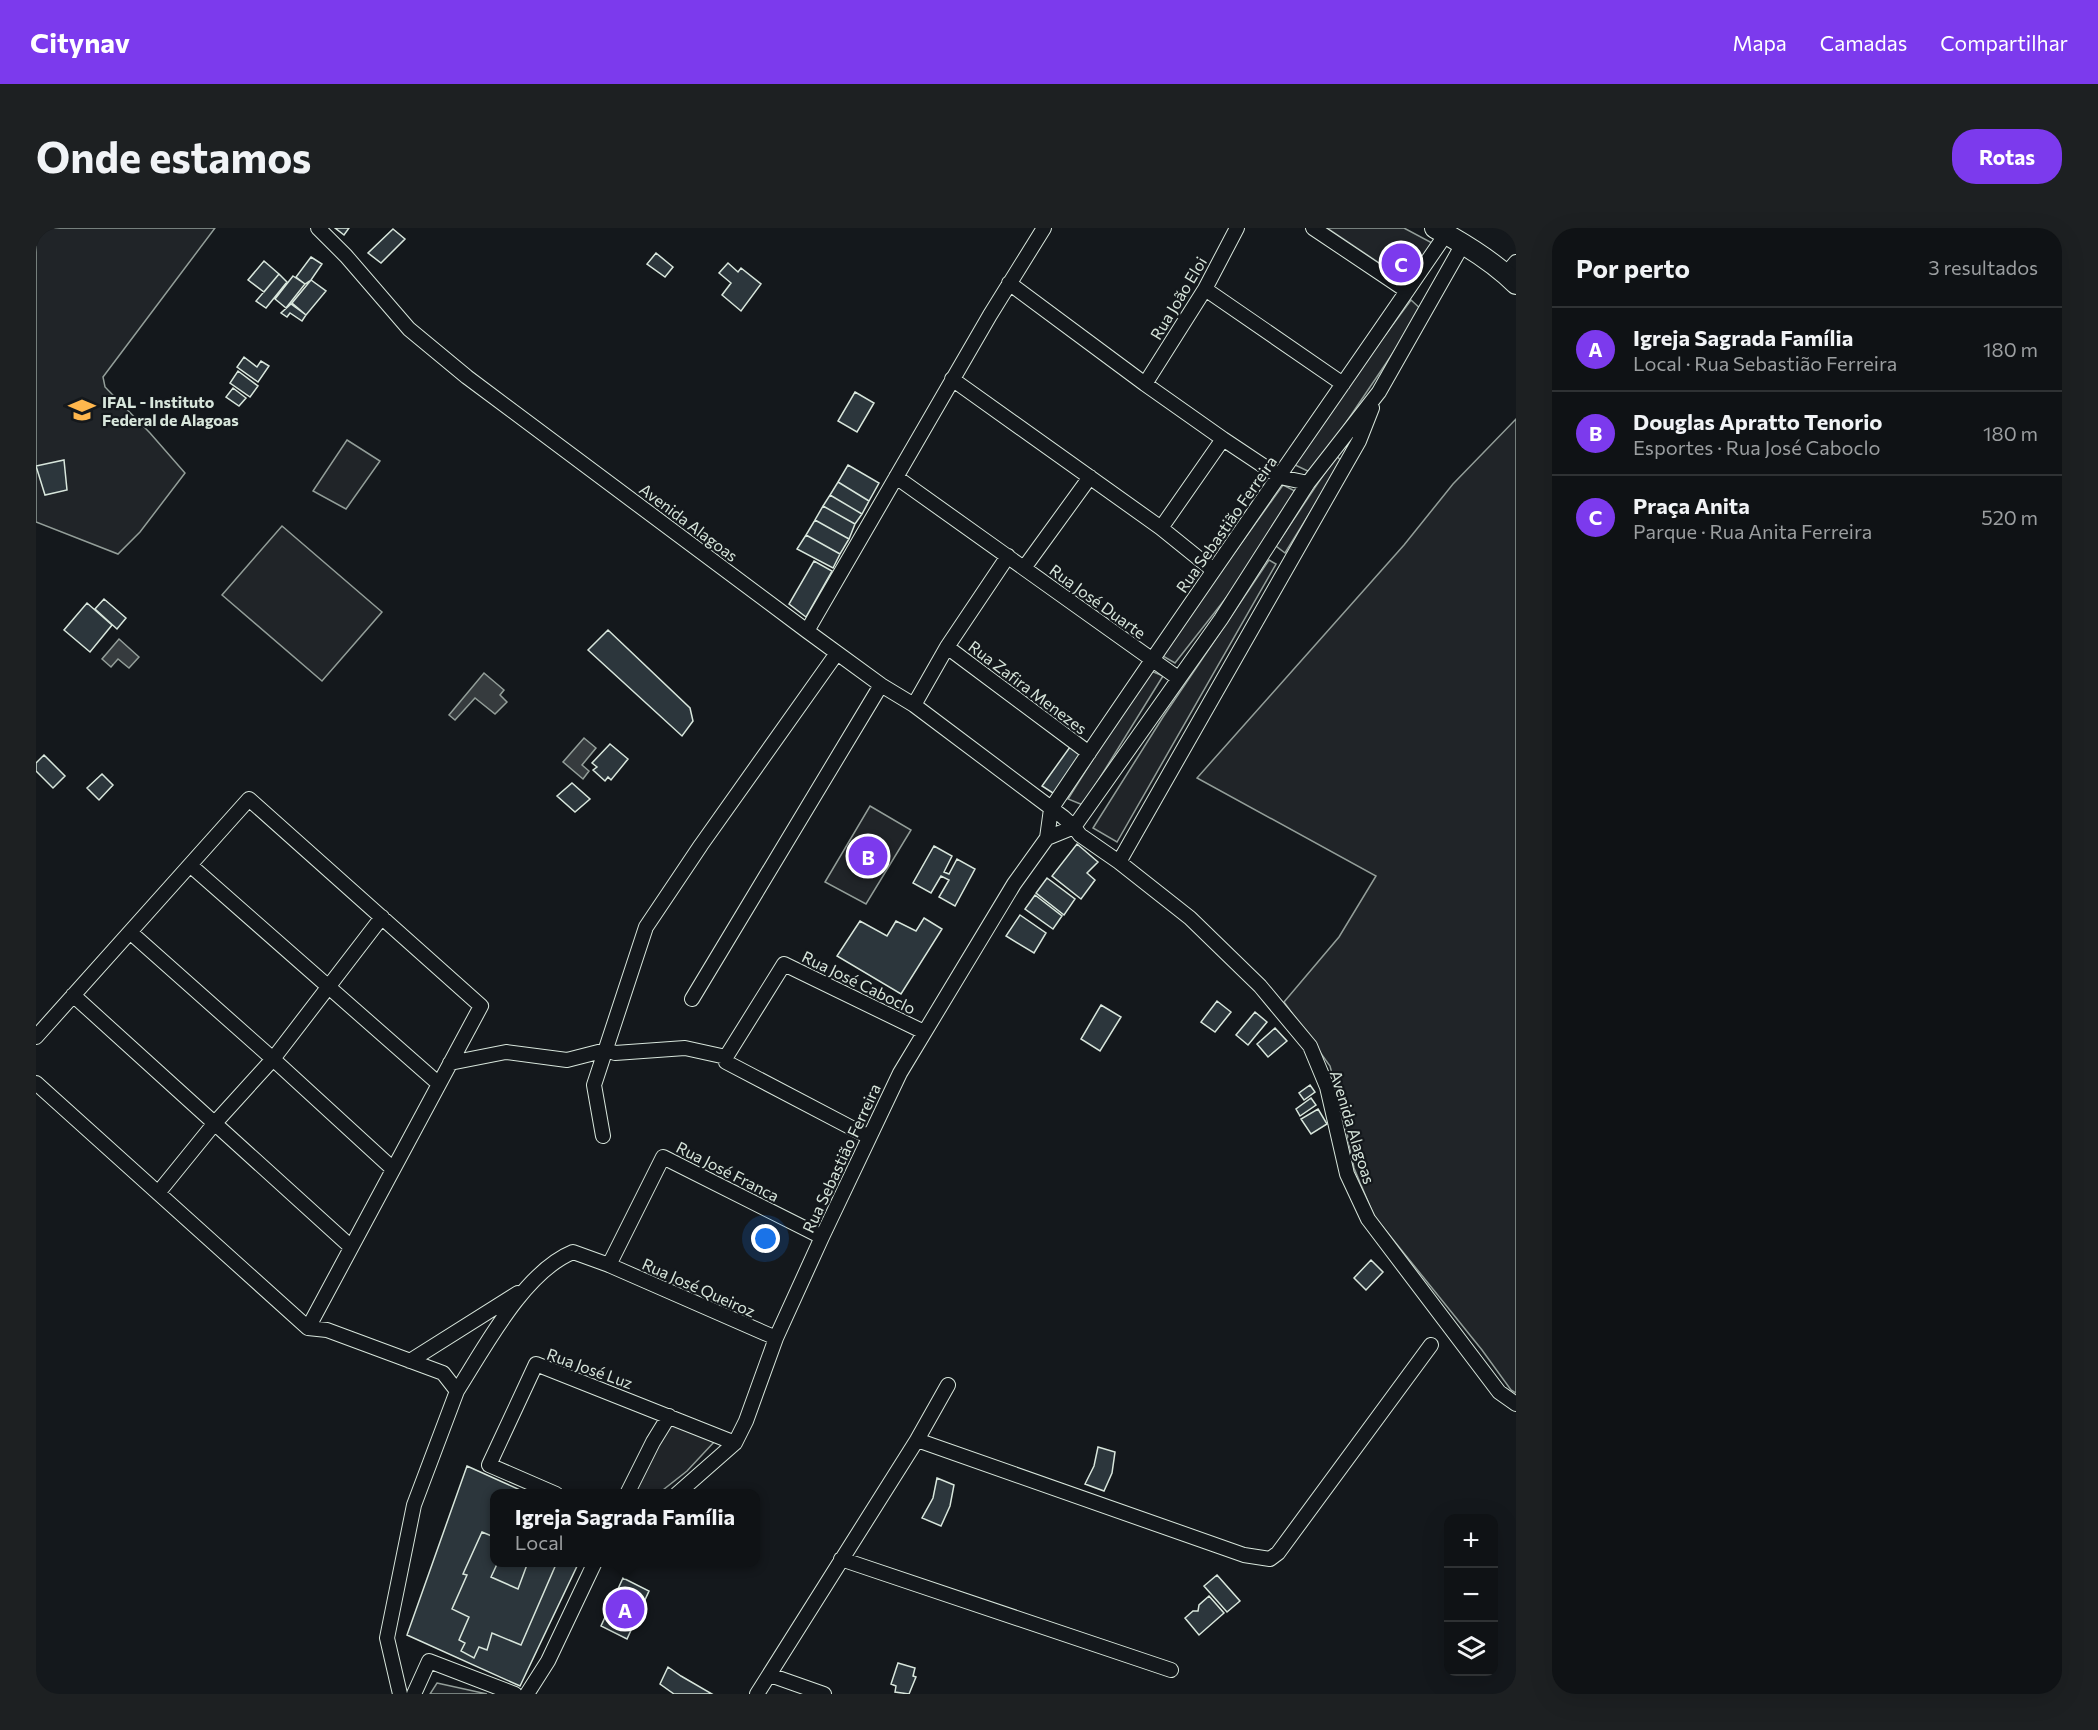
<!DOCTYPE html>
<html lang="pt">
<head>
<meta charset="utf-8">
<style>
  :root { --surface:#0f1215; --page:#1d2022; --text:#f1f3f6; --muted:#9b9ea0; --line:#2f3234; --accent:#7c3aed }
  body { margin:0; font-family:Commissioner,sans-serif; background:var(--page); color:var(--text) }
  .controls { position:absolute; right:18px; bottom:18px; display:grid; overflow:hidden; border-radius:12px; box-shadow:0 6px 24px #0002 }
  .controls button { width:54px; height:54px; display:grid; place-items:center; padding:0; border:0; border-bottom:2px solid var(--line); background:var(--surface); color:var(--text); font:30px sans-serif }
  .you { position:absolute; left:730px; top:1011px; width:21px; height:21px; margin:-15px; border:4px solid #fff; border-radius:50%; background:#1a73e8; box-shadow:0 0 0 9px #1a73e833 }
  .badge { display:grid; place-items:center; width:39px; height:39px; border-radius:50%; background:var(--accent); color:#fff; font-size:20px; font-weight:700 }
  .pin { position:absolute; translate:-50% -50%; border:3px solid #fff; box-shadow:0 2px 6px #0006 }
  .popup { position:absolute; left:454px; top:1261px; width:270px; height:78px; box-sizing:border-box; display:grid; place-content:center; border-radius:12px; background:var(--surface); filter:drop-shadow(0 2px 4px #0005); font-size:20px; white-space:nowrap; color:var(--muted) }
  .popup b { font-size:22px; color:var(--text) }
  .popup::after { content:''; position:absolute; left:50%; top:100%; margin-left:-12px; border:12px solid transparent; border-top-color:var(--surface) }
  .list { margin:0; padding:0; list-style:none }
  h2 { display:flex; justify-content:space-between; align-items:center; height:78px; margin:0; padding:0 24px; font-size:26px }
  h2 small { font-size:20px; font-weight:400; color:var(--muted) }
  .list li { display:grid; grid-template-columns:39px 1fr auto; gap:18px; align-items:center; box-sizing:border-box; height:84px; padding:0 24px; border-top:2px solid var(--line) }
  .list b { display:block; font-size:22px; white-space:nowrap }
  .list p { margin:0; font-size:20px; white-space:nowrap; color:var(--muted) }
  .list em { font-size:20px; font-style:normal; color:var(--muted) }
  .icon { flex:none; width:33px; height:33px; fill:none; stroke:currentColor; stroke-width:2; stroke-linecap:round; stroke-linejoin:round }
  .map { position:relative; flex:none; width:1480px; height:1466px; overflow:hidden; border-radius:24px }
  header { display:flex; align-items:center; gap:36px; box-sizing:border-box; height:84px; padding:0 30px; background:var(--accent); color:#fff }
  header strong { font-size:28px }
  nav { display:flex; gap:33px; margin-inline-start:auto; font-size:21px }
  .intro { display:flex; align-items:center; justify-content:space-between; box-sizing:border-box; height:144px; padding:0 36px }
  h1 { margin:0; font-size:42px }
  .button { padding:15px 27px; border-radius:24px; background:var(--accent); color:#fff; font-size:21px; font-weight:700 }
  main { display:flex; gap:36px; padding:0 36px }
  aside { flex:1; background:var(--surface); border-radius:24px; box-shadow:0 6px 24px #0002 }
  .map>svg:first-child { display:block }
</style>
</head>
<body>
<header>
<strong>Citynav</strong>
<nav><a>Mapa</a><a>Camadas</a><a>Compartilhar</a></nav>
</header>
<div class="intro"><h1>Onde estamos</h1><a class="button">Rotas</a></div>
<main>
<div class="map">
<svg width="1480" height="1466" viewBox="0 0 1480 1466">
  <rect width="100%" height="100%" fill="#14181c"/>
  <path fill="#202428" stroke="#939e99" stroke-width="1.5" d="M 0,0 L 179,0 L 67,149 L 69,159 L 114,205 L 149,245 L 104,304 L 82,326 L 0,294 Z
    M 1291,0 L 1368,0 L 1398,16 L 1373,55 Z
    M 1375,72 L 1386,82 L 1276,245 L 1259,237 L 1318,149 Z
    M 1480,191 L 1480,1165 L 1475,1162 L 1446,1122 L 1338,988 L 1318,940 L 1307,886 L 1294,838 L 1248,774 L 1303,709 L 1340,648 L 1161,550 L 1368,317 L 1417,256 Z
    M 311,212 L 344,233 L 310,281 L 277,263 Z
    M 1300,228 L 1306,233 L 1249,325 L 1240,318 Z
    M 1247,257 L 1259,263 L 1208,347 L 1139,435 L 1125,427 Z
    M 246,298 L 346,384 L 286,453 L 186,367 Z
    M 1233,332 L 1240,336 L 1081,614 L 1057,600 L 1127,489 Z
    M 1113,442 L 1127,448 L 1047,577 L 1032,571 Z
    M 834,578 L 875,602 L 830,676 L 789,654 Z
    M 638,1195 L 679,1213 L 651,1243 L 623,1265 L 597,1266 L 632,1197 Z
    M 401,1455 L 451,1466 L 394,1466 Z"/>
  <path fill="#363b3e" stroke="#939e99" stroke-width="1.5" d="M 83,411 L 103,429 L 93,440 L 82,431 L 75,439 L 66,431 Z
    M 448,445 L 468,462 L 464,467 L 471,474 L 459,486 L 439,470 L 419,492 L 413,487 Z
    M 548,510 L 560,520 L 546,537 L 553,543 L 547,551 L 527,534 Z"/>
  <path fill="#2c363c" stroke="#d8e6dc" stroke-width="1.5" d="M 299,0 L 313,0 L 308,7 Z
    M 357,1 L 369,11 L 345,35 L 332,25 Z
    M 620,25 L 637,39 L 629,49 L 611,36 Z
    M 275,29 L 286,36 L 275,52 L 269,56 L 260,49 Z
    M 228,33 L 243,46 L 228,64 L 212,52 Z
    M 692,35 L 702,44 L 705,40 L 725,56 L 705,83 L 686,67 L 695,55 L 683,45 Z
    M 243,46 L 251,54 L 230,80 L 220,73 Z
    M 257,48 L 269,56 L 250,80 L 239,71 Z
    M 275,52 L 290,63 L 270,87 L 256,75 Z
    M 255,76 L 270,87 L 266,93 L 254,85 L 251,89 L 245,85 Z
    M 208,129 L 221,139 L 225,133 L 233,138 L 222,154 L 201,139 Z
    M 202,143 L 222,158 L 214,169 L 194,155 Z
    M 197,160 L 210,170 L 203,178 L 190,169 Z
    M 819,164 L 838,175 L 821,204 L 802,193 Z
    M 28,232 L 31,262 L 9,267 L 0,238 Z
    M 812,237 L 843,255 L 833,273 L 802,254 Z
    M 802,254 L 833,273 L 826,286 L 794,267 Z
    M 794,267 L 826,286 L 819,296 L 787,278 Z
    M 787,278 L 819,296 L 813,311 L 779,292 Z
    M 779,292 L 813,311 L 804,326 L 770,307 Z
    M 770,307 L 804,326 L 797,340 L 761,321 Z
    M 778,333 L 796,343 L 770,389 L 753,376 Z
    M 68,371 L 90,390 L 81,401 L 59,381 Z
    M 51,375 L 76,397 L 54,424 L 28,402 Z
    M 572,402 L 654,480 L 657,493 L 646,508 L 552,422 Z
    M 574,516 L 592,531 L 575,552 L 572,549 L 569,553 L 557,542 L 561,539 L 556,535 Z
    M 1034,519 L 1047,527 L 1020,567 L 1006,558 Z
    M 8,527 L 29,548 L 17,560 L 0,543 L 0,535 Z
    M 66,546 L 77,557 L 63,572 L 51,560 Z
    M 536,555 L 554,571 L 539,584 L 521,568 Z
    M 1041,616 L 1062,634 L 1051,645 L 1059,652 L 1045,671 L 1016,648 Z
    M 898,618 L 916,628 L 908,644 L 913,646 L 921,631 L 939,641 L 919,678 L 903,669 L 913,652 L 905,648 L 895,665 L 877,655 Z
    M 1011,650 L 1039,671 L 1028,687 L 1000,665 Z
    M 999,667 L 1026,688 L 1017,701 L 989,681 Z
    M 984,687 L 1010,705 L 998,725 L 970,708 Z
    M 888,690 L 906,701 L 865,766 L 801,728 L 824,693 L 851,708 L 860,693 L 880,703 Z
    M 1181,773 L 1195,784 L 1179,804 L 1165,794 Z
    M 1065,777 L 1085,789 L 1064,823 L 1045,811 Z
    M 1219,784 L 1231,794 L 1212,817 L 1200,807 Z
    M 1239,800 L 1251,813 L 1232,829 L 1221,816 Z
    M 1274,857 L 1279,864 L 1268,872 L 1263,865 Z
    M 1275,870 L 1280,877 L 1264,888 L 1260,881 Z
    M 1282,881 L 1291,896 L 1275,906 L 1265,891 Z
    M 1335,1032 L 1347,1044 L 1330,1062 L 1318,1050 Z
    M 1062,1219 L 1079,1224 L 1076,1245 L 1068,1263 L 1049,1256 L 1058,1238 Z
    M 431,1238 L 493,1266 L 458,1266 L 458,1334 L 543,1334 L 484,1458 L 371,1407 Z
    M 901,1250 L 918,1257 L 914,1278 L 905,1298 L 886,1290 L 897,1270 Z
    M 446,1304 L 458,1309 L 458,1334 L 462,1334 L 455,1349 L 482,1361 L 492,1334 L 521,1334 L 485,1417 L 456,1405 L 451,1422 L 443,1419 L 438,1430 L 425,1423 L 429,1415 L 423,1412 L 433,1389 L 416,1381 L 431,1347 L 427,1346 Z
    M 1181,1347 L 1204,1373 L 1191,1384 L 1168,1358 Z
    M 587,1350 L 613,1363 L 591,1411 L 565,1398 Z
    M 1173,1368 L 1188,1385 L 1163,1407 L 1149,1390 L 1157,1383 L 1162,1383 L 1163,1377 Z
    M 862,1435 L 879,1440 L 877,1448 L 880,1449 L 873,1466 L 859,1464 L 860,1458 L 855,1456 Z
    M 632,1439 L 645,1448 L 676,1466 L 638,1466 L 624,1456 Z"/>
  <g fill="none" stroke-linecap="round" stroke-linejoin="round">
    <defs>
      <path id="minor" d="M 282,0 L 310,28 L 373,101 L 431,149 L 771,403 L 845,457 L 878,477 L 1027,589 L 1038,599 L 1044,607 L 1083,634 L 1154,690 L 1224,758 L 1274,818 L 1291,859 L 1311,946 L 1332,991 L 1463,1164 L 1480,1176
        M 1277,0 L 1371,63
        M 1470,46 L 1480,34
        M 973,55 L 1109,156 L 1187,211 L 1244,249 L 1272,255
        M 1169,61 L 1307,156
        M 916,151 L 1125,300 L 1177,342
        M 1109,156 L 1169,61 L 1201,0
        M 860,249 L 1142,450
        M 1125,300 L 1187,211
        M 988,340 L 1054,249
        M 771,403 L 954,87 L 1008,0
        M 911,419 L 1053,525
        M 878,477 L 911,419 L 972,328
        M 1011,610 L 1038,599 L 1185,391 L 1272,255 L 1343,164 L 1427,16
        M 1083,634 L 1323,213 L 1336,180
        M 154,637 L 403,856
        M 94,704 L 237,831 L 357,941
        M 37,767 L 315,1019
        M 656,771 L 845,457
        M 0,809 L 213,571 L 445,778 L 272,1100
        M 414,835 L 470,824 L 531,832 L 570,822 L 579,825 L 649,820 L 690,829
        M 0,855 L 272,1100 L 291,1102 L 407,1145 L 421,1163 L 378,1277 L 351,1410 L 364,1466
        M 567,908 L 558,857 L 610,699 L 665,617 L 801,425
        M 833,909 L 690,834 L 690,829 L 748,736 L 888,804
        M 122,965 L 178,896 L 237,831 L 346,689
        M 573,1037 L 627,929 L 786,1009
        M 374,1133 L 482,1065
        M 421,1163 C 449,1119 488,1044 537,1024 L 573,1037 L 740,1110
        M 881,1212 L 1208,1327 L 1234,1331 L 1242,1325 L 1395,1117
        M 520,1266 L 453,1237 L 500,1136 L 699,1215
        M 591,1266 L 617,1214 L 633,1188
        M 641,1266 L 699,1215 L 710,1193 L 740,1110 L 786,1009 L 864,845 L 978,656 L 1011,610 L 1015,581 C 1144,388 1279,198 1410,6
        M 805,1331 L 1135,1442
        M 734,1447 L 788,1466
        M 378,1466 L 393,1433 L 479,1466
        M 491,1466 L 512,1433 L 559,1334
        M 721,1466 L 881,1212 L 912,1157"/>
      <path id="secondary" d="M 1399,0 C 1427,15 1457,33 1480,56"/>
    </defs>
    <use href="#minor" stroke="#d8e6dc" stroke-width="16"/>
    <use href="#secondary" stroke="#d8e6dc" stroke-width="22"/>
    <use href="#minor" stroke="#14181c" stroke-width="14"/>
    <use href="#secondary" stroke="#14181c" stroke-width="20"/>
  </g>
  <defs>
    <symbol id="university-bare" viewBox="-9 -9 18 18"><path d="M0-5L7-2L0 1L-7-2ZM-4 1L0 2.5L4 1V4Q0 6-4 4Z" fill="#ffb74d" stroke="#14181c" stroke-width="2.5" paint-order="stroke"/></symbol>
  </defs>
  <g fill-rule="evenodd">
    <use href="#university-bare" x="27" y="163" width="38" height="38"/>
  </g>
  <g text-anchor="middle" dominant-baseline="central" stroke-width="4.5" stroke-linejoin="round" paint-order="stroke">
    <g font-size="16" fill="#d8e6dc" stroke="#14181c">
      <text transform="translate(1142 70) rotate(-59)">Rua João Eloi</text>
      <text transform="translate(653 294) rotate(37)">Avenida Alagoas</text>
      <text transform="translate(1190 296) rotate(-55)">Rua Sebastião Ferreira</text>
      <text transform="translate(1062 373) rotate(36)">Rua José Duarte</text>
      <text transform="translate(992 459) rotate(37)">Rua Zafira Menezes</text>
      <text transform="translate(823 754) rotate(26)">Rua José Caboclo</text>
      <text transform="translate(1317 899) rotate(73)">Avenida Alagoas</text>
      <text transform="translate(805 930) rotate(-65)">Rua Sebastião Ferreira</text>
      <text transform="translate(692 943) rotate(27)">Rua José Franca</text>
      <text transform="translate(663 1059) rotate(24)">Rua José Queiroz</text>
      <text transform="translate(554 1140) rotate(20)">Rua José Luz</text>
    </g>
    <g font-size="16" font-weight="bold" fill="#d8e6dc" stroke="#14181c" text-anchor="start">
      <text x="66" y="173">IFAL - Instituto<tspan x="66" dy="18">Federal de Alagoas</tspan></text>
    </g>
  </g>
</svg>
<div class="controls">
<button>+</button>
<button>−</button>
<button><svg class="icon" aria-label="layers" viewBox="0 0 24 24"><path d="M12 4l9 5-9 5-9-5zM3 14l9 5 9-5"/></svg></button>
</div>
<div class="you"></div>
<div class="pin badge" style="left:589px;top:1381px">A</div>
<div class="popup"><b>Igreja Sagrada Família</b>Local</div>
<div class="pin badge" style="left:832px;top:628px">B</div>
<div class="pin badge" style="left:1365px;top:35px">C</div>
</div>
<aside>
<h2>Por perto<small>3 resultados</small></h2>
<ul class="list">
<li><span class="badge">A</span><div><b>Igreja Sagrada Família</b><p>Local · Rua Sebastião Ferreira</p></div><em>180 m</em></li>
<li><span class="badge">B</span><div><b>Douglas Apratto Tenorio</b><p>Esportes · Rua José Caboclo</p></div><em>180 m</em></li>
<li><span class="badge">C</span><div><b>Praça Anita</b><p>Parque · Rua Anita Ferreira</p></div><em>520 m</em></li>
</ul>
</aside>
</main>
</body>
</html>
